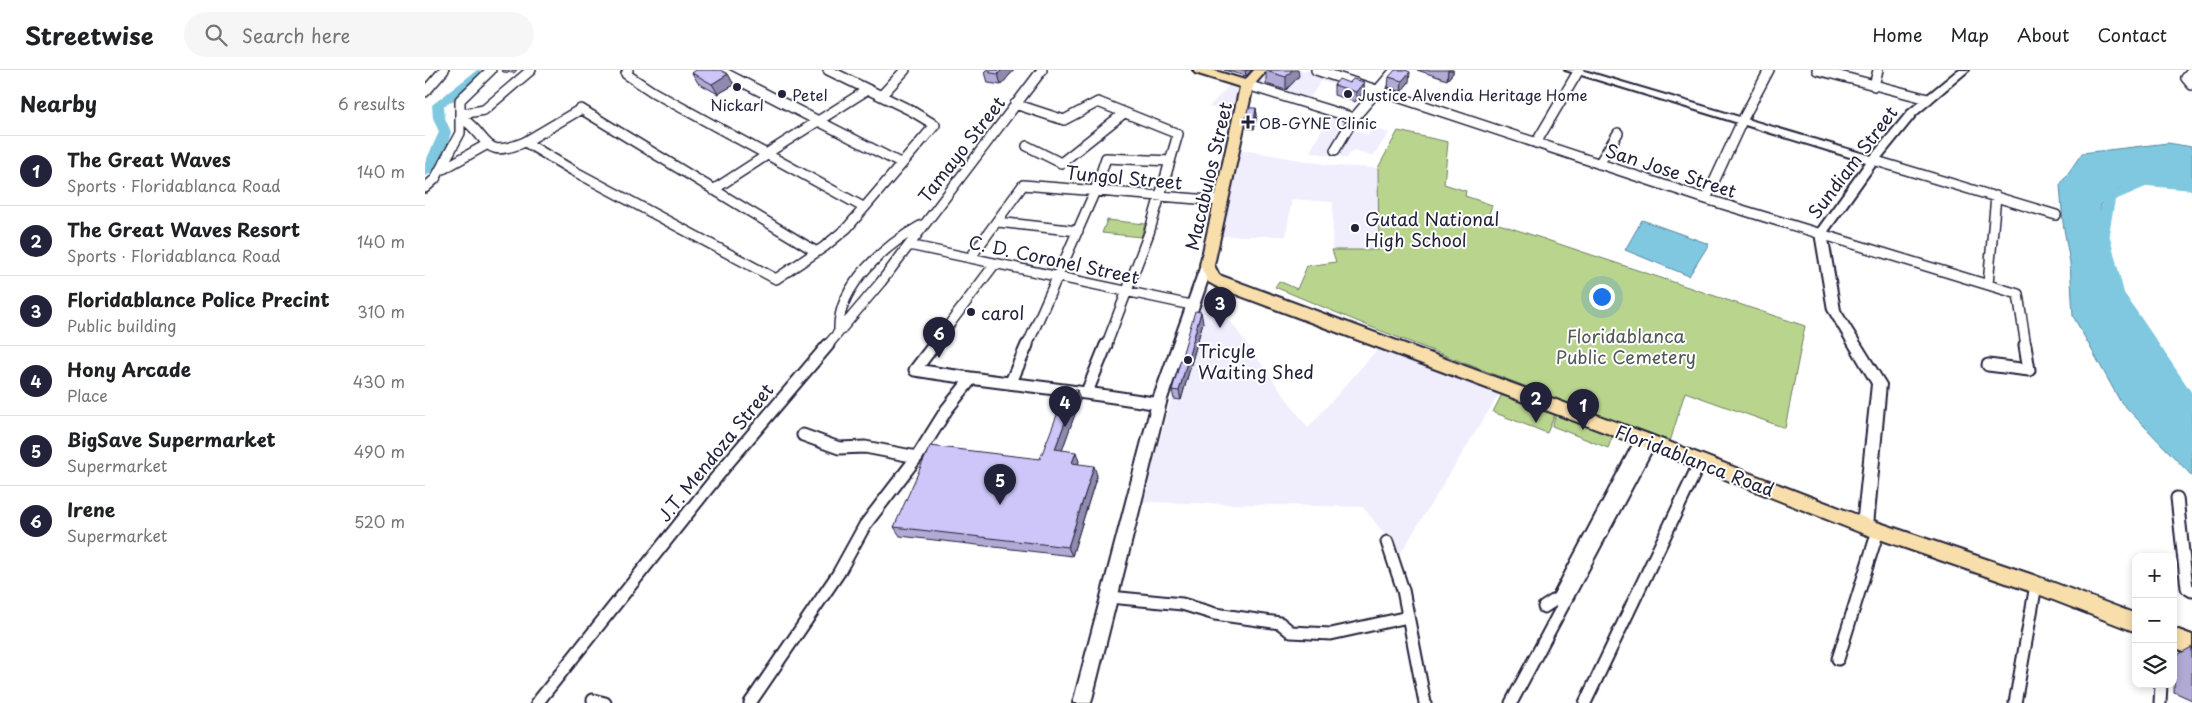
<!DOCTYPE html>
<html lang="en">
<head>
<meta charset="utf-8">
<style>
  :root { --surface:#fff; --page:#f6f6f6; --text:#202124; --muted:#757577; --line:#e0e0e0; --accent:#22223b }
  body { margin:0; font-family:"Playpen Sans",sans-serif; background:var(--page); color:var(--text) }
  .controls { position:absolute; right:15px; bottom:15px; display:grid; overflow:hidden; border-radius:10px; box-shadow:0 2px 8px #0003 }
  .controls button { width:45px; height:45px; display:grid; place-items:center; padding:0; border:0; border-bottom:1px solid var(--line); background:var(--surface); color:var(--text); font:25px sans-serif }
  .you { position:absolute; left:1176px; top:226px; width:18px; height:18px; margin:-12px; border:4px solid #fff; border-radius:50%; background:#1a73e8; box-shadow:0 0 0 8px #1a73e833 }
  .badge { display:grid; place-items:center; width:32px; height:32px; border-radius:50%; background:var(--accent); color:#fff; font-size:16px; font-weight:700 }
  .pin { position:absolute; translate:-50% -41px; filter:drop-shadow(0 1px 2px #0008) }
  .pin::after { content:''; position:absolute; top:26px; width:18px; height:15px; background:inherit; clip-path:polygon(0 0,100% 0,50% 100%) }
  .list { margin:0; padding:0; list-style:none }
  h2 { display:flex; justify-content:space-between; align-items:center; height:65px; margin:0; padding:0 20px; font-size:21px }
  h2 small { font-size:16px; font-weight:400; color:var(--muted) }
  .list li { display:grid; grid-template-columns:32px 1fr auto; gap:15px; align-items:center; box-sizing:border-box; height:70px; padding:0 20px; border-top:1px solid var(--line) }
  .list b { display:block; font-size:19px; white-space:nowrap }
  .list p { margin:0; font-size:16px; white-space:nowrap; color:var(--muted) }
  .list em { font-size:16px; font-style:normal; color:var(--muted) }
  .icon { flex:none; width:28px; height:28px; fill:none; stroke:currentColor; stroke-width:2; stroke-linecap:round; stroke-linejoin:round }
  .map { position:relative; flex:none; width:1767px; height:633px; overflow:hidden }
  header { display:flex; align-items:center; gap:30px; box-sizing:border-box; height:70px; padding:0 25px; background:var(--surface); border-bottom:1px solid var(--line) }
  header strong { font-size:24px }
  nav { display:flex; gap:28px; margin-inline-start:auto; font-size:18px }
  .search { width:350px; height:45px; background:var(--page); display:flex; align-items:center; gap:12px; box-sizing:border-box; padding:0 18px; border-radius:28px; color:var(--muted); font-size:19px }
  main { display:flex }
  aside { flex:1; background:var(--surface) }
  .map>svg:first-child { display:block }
</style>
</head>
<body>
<header>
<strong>Streetwise</strong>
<div class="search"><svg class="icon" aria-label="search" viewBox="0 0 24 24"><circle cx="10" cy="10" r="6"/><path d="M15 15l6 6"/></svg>Search here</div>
<nav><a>Home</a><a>Map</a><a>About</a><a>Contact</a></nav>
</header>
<main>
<aside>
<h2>Nearby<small>6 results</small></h2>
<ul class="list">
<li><span class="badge">1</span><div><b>The Great Waves</b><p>Sports · Floridablanca Road</p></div><em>140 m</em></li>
<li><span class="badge">2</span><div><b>The Great Waves Resort</b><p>Sports · Floridablanca Road</p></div><em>140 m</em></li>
<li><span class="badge">3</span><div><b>Floridablance Police Precint</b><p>Public building</p></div><em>310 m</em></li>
<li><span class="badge">4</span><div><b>Hony Arcade</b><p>Place</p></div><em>430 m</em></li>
<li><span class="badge">5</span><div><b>BigSave Supermarket</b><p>Supermarket</p></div><em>490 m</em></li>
<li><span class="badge">6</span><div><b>Irene</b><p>Supermarket</p></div><em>520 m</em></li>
</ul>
</aside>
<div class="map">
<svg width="1767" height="633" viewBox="0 0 1767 633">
  <rect width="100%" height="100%" fill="#fff"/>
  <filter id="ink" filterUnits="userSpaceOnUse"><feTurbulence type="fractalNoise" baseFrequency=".02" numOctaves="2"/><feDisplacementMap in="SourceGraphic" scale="10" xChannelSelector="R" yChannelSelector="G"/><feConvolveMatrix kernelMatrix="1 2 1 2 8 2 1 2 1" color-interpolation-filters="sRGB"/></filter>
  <g filter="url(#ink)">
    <path fill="#f0eefd" d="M 843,0 L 882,0 L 912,10 L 907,14 L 896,11 L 882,32 L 830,14 Z
      M 806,13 L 817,18 L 812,42 L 784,37 Z
      M 905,44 L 931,52 L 909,86 L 885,82 Z
      M 948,58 L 964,63 L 948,86 L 928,80 L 921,89 L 911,85 L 929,60 L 943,65 Z
      M 812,79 L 910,96 L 953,98 L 954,180 L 907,180 L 908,132 L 867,129 L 861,166 L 794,166 Z
      M 779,215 L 883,358 L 957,274 L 1076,321 L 975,484 L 938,437 L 717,432 Z"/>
    <path fill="#b9d58d" stroke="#6e7c64" d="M 973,61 L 1023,72 L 1019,114 L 1041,121 L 1040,126 L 1067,135 L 1062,150 L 1380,256 L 1360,358 L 1260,322 L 1245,372 L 946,257 L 850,217 L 854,211 L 872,219 L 882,196 L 911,192 L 907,180 L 954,180 L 953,98 Z
      M 682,150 L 720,154 L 716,167 L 677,163 Z
      M 1078,322 L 1131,342 L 1122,363 L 1068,342 Z
      M 1132,342 L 1189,363 L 1183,378 L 1127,356 Z"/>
    <path fill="#7fc8e0" stroke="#5a869e" d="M 1743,73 L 1767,77 L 1767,115 L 1722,111 L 1693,119 L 1675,135 L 1678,187 L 1697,239 L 1734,286 L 1767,336 L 1767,406 L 1695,331 L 1648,246 L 1645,193 L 1638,153 L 1635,115 L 1657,83 Z
      M 1217,150 L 1284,174 L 1264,206 L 1200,180 Z"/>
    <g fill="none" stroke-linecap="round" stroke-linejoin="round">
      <path fill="#7fc8e0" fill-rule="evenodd" d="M 52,0 L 65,0 L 36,26 L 19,36 L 20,48 L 26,62 C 22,76 16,102 0,106 L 0,93 L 14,62 L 8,48 L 7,35 Z
        M 1722,107 L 1742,111 L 1767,112 L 1767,120 L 1723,116 L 1690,130 L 1684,163 L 1699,223 L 1767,323 L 1767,343 L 1761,341 L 1684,224 L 1670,163 L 1679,124 Z"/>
      <defs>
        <path id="minor-far1" d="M 203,0 L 201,4 L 228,22 L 438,137
          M 294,0 L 477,94
          M 891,0 L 1281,129 L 1593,224 L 1601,276
          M 1392,0 L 1503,29
          M 1767,1 L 1761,8 L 1767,15
          M 822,15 L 929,48
          M 1449,16 L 1453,0
          M 0,22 L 19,0
          M 456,26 L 480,0
          M 590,34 L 639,50 L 673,32 L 753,64 L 724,163 L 681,276
          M 37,44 L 59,40 L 106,0
          M 37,48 C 67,69 56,90 100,72
          M 1111,73 L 1154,0
          M 602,76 L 636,93 L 699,43
          M 910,80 L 929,48 L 970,0
          M 341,84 L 442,20
          M 1448,90 L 1631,145
          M 1174,94 L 1193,63
          M 18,99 L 61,75
          M 0,118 L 10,109 L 35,63 L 35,30 L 66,0
          M 288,120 L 342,85
          M 1281,129 L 1317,51 L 1344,0
          M 573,152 L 653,161
          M 484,175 L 766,235
          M 390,181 L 156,39 L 100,72 L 147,100 L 351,209 L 399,177 L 422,158 L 510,55 L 485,40 L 403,0
          M 546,187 L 598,115 L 797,131
          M 1563,214 L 1571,126
          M 414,259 C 413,215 462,174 497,155
          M 402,276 L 456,212 L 617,0
          M 508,276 L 569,195
          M 602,276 L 670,121 L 681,88 L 745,91"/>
        <path id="minor" d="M 509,275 L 490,300 C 571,313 653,320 734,334
          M 1563,295 L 1604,300 L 1600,275
          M 586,312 L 602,275
          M 662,322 L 681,275
          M 378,365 L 414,378 L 440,377 L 492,387
          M 1752,428 L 1762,518 L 1767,521
          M 962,472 L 978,520 L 1000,633
          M 685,527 L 757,534 L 790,544 L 855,553 L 866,562 L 906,564 L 983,547
          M 1119,537 L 1133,528 L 1217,369
          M 1413,589 L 1453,461
          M 168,630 L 180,633
          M 112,633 L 302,394 L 403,275
          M 325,633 L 413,504 L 440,455 L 492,387 L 522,339 L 546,309
          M 1086,633 L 1225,372
          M 1160,633 L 1275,392
          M 1590,633 L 1611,515
          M 1735,633 L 1736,614"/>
        <path id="tertiary" d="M 1140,0 L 1156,0 L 1446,86 L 1483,41 L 1533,0 L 1544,0 L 1491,45 L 1452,93 L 1402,163 L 1415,240 L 1461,314 L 1448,456 L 1445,461 L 1440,463 L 1435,461 L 1432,456 L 1447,314 L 1403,240 L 1390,163 L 1441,92 Z
          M 782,191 L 788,195 L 742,329 L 666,633 L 648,633 L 728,329 L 776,195 Z"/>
        <path id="primary" d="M 768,0 L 787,0 L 820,10 L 829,0 L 842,0 L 828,16 L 789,195 L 794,205 L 1223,364 L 1443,449 L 1611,506 L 1711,544 L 1711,562 L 1610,523 L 1434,462 L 1211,374 L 794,218 L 783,212 L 775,195 L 815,17 L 770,3 Z
          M 1748,558 L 1767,565 L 1767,584 L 1748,577 Z"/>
      </defs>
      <use href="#minor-far1" stroke="#22223b" stroke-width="12"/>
      <use href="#minor" stroke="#22223b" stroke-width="15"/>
      <use href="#tertiary" stroke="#22223b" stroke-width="4"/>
      <use href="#primary" stroke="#22223b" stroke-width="4"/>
      <use href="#minor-far1" stroke="#fff" stroke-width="9"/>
      <use href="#minor" stroke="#fff" stroke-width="11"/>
      <use href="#tertiary" fill="#fff" fill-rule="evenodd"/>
      <use href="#primary" fill="#f8deab" fill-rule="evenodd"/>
    </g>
    <path fill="#b1aad5" stroke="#22223b" d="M 76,0 L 92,0 L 89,3 L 78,2 Z
      M 562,0 L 589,0 L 576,15 L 563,13 L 560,2 Z
      M 799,0 L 827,0 L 821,6 Z
      M 992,0 L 1028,0 L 1028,3 L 1022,10 Z
      M 841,1 L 874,6 L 861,20 L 841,14 Z
      M 267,3 L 303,4 L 309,15 L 293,24 L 273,13 Z
      M 964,7 L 984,12 L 976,22 L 963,17 Z
      M 939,12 L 939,22 L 930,32 L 909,25 L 909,15 L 924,13 Z
      M 831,38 L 832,45 L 829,59 L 821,58 L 820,51 Z
      M 778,252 L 756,330 L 749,329 L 747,320 Z
      M 655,330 L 637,380 L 654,391 L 653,394 L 672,405 L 647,486 L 475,466 L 469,457 L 615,389 Z
      M 1767,577 L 1767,630 L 1749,622 L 1750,586 Z"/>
    <path fill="#908bae" stroke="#22223b" d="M 577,0 L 589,0 L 576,15 L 573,4 Z
      M 822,0 L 827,0 L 821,6 L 820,1 Z
      M 867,0 L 873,0 L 874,6 L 861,20 L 861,7 Z
      M 1023,0 L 1028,0 L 1028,3 L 1022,10 Z
      M 985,2 L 984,12 L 976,22 L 977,11 Z
      M 303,4 L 309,15 L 293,24 L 287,14 Z
      M 939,12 L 939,22 L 930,32 L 931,22 Z
      M 831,38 L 832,45 L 829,59 L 829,52 Z
      M 776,242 L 778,252 L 756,330 L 754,321 Z
      M 652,320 L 655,330 L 634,389 L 630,379 Z
      M 651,382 L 654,391 L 650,402 L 647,393 Z
      M 669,396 L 672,405 L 647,486 L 643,477 Z"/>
    <path fill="#cec6f8" stroke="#22223b" d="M 271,0 L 295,0 L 303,4 L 287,14 L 267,3 Z
      M 562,0 L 577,0 L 573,4 L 560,2 Z
      M 842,0 L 867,0 L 861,7 L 841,1 Z
      M 970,0 L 980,0 L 985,2 L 977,11 L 964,7 Z
      M 914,9 L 924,13 L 928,9 L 939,12 L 931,22 L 909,15 Z
      M 823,38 L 831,38 L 829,52 L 820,51 Z
      M 770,241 L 776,242 L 754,321 L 747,320 Z
      M 642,319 L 652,320 L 630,379 L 651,382 L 647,393 L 669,396 L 643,477 L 469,457 L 505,376 L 615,389 Z"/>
  </g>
  <g fill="#22223b" stroke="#fff" stroke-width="2">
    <circle cx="312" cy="17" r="5"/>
    <circle cx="357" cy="24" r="5"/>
    <circle cx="923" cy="24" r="5"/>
    <path d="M820.5 44.5h5v5h5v5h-5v5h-5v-5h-5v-5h5z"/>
    <circle cx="930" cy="158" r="5"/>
    <circle cx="546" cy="242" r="5"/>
    <circle cx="763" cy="290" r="5"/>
  </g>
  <g text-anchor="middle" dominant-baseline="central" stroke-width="4" stroke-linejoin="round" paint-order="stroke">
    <g font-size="15" fill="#22223b" stroke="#fff" text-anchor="start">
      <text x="367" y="24">Petel</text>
      <text x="933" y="24">Justice Alvendia Heritage Home</text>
      <text x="312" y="34" text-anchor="middle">Nickarl</text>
      <text x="834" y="52">OB-GYNE Clinic</text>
    </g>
    <g font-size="18" fill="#22223b" stroke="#fff">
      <text transform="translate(536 79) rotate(-52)">Tamayo Street</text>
      <text transform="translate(1427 92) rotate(-53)">Sundiam Street</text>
      <text transform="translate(1246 100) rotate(18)">San Jose Street</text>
      <text transform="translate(783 106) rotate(-77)">Macabulos Street</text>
      <text transform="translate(699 107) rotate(5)">Tungol Street</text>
      <text transform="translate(629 189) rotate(12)">C. D. Coronel Street</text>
      <text transform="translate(290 382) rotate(-51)">J.T. Mendoza Street</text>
      <text transform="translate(1270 390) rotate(21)">Floridablanca Road</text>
    </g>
    <g font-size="18" fill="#22223b" stroke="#fff" text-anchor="start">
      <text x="940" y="148">Gutad National<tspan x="940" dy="21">High School</tspan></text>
      <text x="556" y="242">carol</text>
      <text x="773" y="280">Tricyle<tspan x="773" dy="21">Waiting Shed</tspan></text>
    </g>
    <g font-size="18" fill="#4f5854" stroke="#fff">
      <text x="1201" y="265">Floridablanca<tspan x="1201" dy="21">Public Cemetery</tspan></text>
    </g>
  </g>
</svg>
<div class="controls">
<button>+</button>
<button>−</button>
<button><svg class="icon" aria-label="layers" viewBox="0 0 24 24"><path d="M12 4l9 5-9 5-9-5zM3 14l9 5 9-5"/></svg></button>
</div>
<div class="you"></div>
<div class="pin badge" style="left:1158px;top:360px">1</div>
<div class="pin badge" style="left:1111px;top:353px">2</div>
<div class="pin badge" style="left:795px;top:258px">3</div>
<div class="pin badge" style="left:640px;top:357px">4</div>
<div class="pin badge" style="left:575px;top:435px">5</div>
<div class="pin badge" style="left:514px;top:288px">6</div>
</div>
</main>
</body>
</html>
